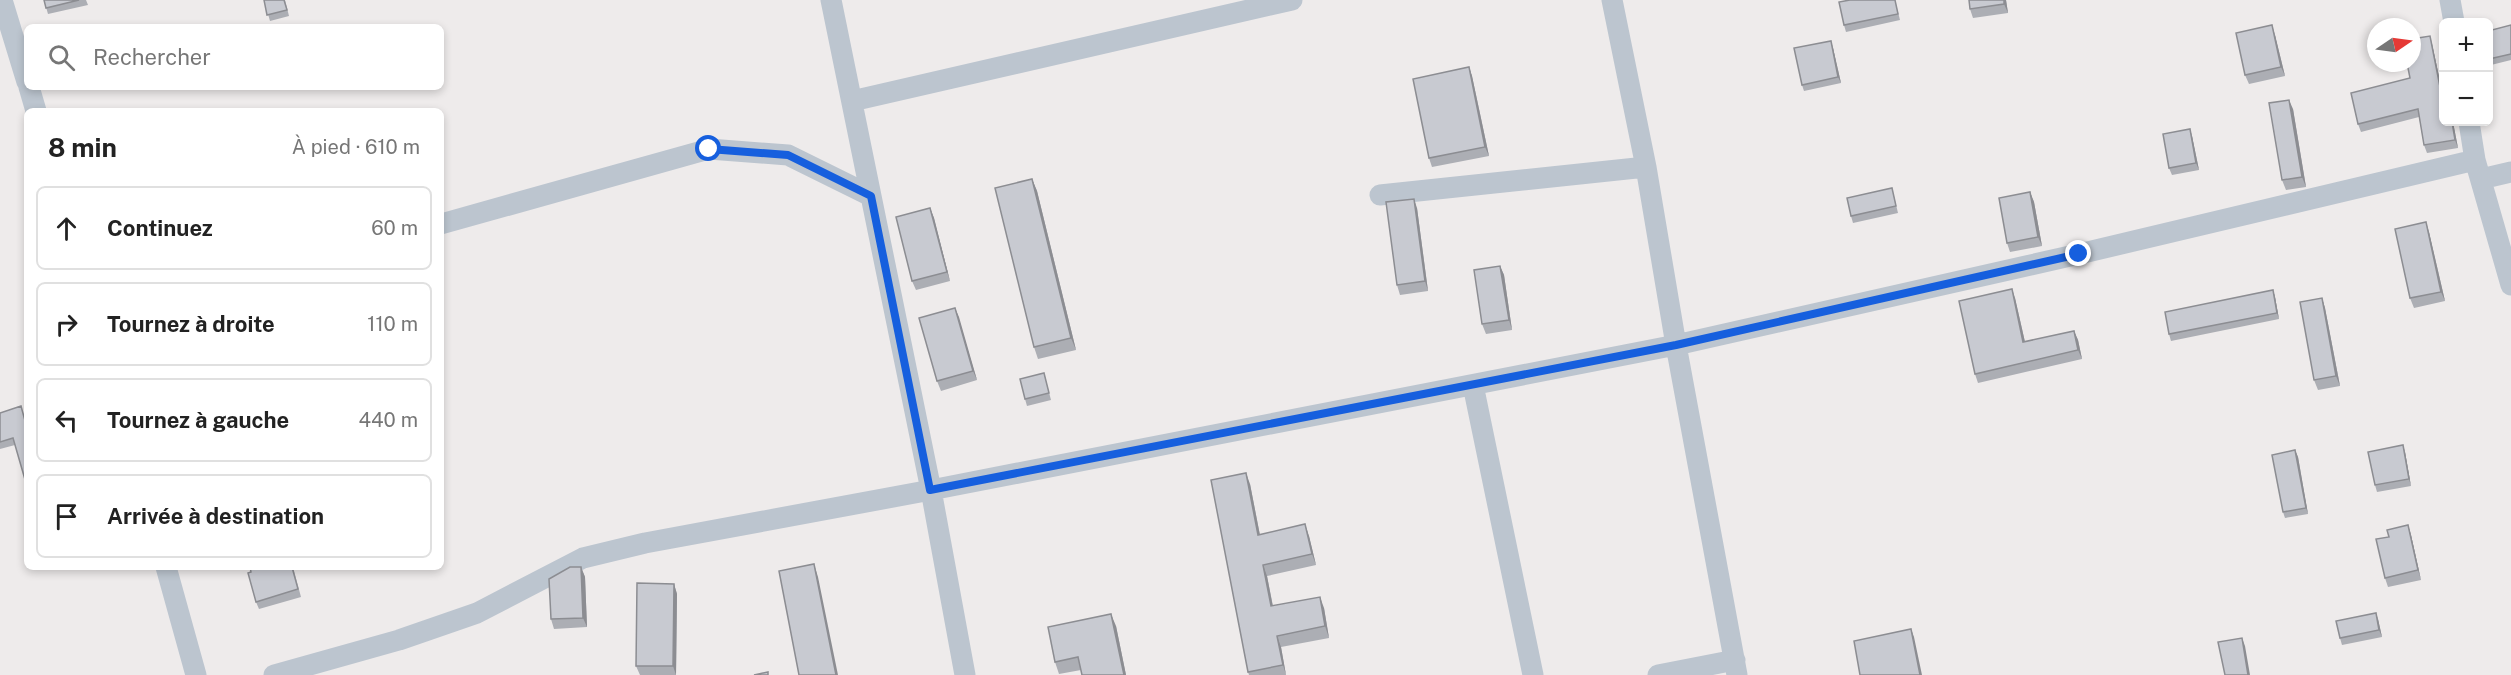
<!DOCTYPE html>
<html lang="fr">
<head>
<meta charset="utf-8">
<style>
  :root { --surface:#fff; --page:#f2f2f2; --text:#222; --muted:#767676; --line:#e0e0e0 }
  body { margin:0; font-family:"Public Sans",sans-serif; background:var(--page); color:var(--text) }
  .controls { position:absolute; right:18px; top:18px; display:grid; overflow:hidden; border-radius:9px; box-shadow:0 3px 9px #0003 }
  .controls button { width:54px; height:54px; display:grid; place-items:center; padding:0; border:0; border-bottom:2px solid var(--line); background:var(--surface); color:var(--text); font:30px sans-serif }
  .compass { position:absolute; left:2367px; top:18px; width:54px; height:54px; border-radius:50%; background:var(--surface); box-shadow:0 3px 9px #0003; rotate:77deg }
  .stop { position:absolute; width:18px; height:18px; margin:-14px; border:4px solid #165fde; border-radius:50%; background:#fff }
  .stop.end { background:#165fde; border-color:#fff; box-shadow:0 2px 6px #0008 }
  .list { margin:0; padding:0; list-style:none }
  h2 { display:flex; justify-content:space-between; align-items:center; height:78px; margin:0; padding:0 24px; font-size:26px }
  h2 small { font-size:20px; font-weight:400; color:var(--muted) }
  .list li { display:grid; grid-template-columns:39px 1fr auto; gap:18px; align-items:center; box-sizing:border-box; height:84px; margin:0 12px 12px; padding:0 12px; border:2px solid var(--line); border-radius:9px }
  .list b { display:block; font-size:22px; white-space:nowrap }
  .list em { font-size:20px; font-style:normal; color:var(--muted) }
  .icon { flex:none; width:33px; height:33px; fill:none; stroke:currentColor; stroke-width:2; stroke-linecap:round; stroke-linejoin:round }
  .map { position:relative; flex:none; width:2511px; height:675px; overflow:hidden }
  .search { position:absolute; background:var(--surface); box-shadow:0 3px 9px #0003; left:24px; top:24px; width:420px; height:66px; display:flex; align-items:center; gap:15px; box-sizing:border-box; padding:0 21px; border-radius:9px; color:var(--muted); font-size:22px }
  .panel { position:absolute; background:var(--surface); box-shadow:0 3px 9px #0003; left:24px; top:108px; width:420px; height:462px; border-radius:9px }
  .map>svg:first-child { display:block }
</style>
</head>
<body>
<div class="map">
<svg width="2511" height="675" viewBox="0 0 2511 675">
  <rect width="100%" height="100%" fill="#eeebeb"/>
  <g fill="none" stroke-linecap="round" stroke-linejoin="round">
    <path stroke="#bcc5cf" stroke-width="21" d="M 2,0 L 27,82
      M 831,0 L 931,490 L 965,675
      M 1612,0 L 1646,167 L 1676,345 L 1737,675
      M 2450,0 L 2454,22
      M 29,87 L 36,111
      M 852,101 L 1292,0
      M 2469,122 L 2475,160 L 2511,285
      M 2481,179 L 2511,172
      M 1380,195 L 1646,167
      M 441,224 L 709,149 L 788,155 L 871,196
      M 1473,385 L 1533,675
      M 166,567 L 196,675
      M 274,675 L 399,640 L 477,613 L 583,558 L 645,543 L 931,490 L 1676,345 L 2079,254 L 2475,160
      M 1658,675 L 1735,660"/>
  </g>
  <path fill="#acaeb4" d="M 44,0 L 86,0 L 88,5 L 48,14 Z
    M 264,0 L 285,0 L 289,16 L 270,21 Z
    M 1895,0 L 1900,20 L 1846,32 L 1844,25 Z
    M 1969,0 L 2006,0 L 2008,13 L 1973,18 L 1970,9 Z
    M 2511,25 L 2511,60 L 2491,65 L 2488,59 Z
    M 2275,35 L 2285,76 L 2249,84 L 2245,75 Z
    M 2432,44 L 2442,91 L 2453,122 L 2458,148 L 2427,153 L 2424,145 L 2419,117 L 2361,132 L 2358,124 L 2410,78 Z
    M 1833,48 L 1841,83 L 1804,91 L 1802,85 Z
    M 1469,67 L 1472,76 L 1489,156 L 1432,167 L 1429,158 Z
    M 2293,109 L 2306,187 L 2286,190 L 2282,180 Z
    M 2192,136 L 2199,170 L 2172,175 L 2169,168 Z
    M 1032,179 L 1037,191 L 1076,350 L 1038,359 L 1034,347 Z
    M 1892,188 L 1898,213 L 1853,223 L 1851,216 Z
    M 2030,192 L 2034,202 L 2042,246 L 2010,252 L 2007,243 Z
    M 930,208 L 934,218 L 950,281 L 916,290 L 912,281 Z
    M 1417,208 L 1428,291 L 1400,295 L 1397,285 Z
    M 2429,232 L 2445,301 L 2414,308 L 2410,298 Z
    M 1500,266 L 1504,275 L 1512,330 L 1486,334 L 1482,324 Z
    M 2273,290 L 2275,297 L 2279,319 L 2171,341 L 2169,334 Z
    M 2015,298 L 2025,342 L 2074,331 L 2078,340 L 2082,359 L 1978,383 L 1975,374 Z
    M 2322,298 L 2325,308 L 2340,386 L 2318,390 L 2314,380 Z
    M 955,308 L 977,380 L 941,391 L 937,381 Z
    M 1044,373 L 1051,400 L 1027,406 L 1025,399 Z
    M 21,406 L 27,426 L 27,485 L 15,445 L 0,449 L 0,413 Z
    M 2295,450 L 2298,457 L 2308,514 L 2285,518 L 2283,512 Z
    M 2405,452 L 2411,486 L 2377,492 L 2375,485 Z
    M 1250,484 L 1260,535 L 1309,536 L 1316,565 L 1267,576 L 1273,606 L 1324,608 L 1329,638 L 1281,647 L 1286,675 L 1249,675 L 1248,672 Z
    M 2408,525 L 2411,535 L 2421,580 L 2388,587 L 2385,578 Z
    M 250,567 L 293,567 L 301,597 L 259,609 L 256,602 Z
    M 581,567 L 585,577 L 587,627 L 554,629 L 551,619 Z
    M 674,584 L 677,594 L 676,675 L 640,675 L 636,666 Z
    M 2378,619 L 2382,637 L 2342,645 L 2340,638 Z
    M 1116,626 L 1126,675 L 1082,675 L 1081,670 L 1059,674 L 1055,662 Z"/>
  <path fill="#8c8d92" d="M 2004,0 L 2006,0 L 2008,13 L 2004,4 Z
    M 2272,25 L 2275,35 L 2285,76 L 2281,67 Z
    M 2430,36 L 2432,44 L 2444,99 L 2441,92 Z
    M 1831,41 L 1833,48 L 1841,83 L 1838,77 Z
    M 1469,67 L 1472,76 L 1489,156 L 1485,147 Z
    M 2289,100 L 2293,109 L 2306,187 L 2302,177 Z
    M 2452,122 L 2453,122 L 2458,148 L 2455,140 Z
    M 2190,129 L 2192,136 L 2199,170 L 2196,163 Z
    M 1032,179 L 1037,191 L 1076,350 L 1071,338 Z
    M 2030,192 L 2034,202 L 2042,246 L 2038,237 Z
    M 1414,199 L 1417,208 L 1428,291 L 1425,281 Z
    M 930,208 L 934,218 L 950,281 L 947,272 Z
    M 2426,222 L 2429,232 L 2445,301 L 2441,292 Z
    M 1500,266 L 1504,275 L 1512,330 L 1509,320 Z
    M 2012,289 L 2015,298 L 2027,351 L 2023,342 Z
    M 2273,290 L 2275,297 L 2279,319 L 2277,313 Z
    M 2322,298 L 2325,308 L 2340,386 L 2336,376 Z
    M 955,308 L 959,317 L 977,380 L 973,371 Z
    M 2074,331 L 2078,340 L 2082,359 L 2078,350 Z
    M 2403,445 L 2405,452 L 2411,486 L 2409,479 Z
    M 2295,450 L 2298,457 L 2308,514 L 2306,508 Z
    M 1246,473 L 1250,484 L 1262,546 L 1258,535 Z
    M 1305,524 L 1309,536 L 1316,565 L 1312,554 Z
    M 2408,525 L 2411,535 L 2421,580 L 2418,570 Z
    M 814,564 L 818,577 L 838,675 L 836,675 Z
    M 1263,565 L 1267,576 L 1275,618 L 1271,606 Z
    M 581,567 L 585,577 L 587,627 L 583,618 Z
    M 674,584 L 677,594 L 676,675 L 673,666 Z
    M 1320,597 L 1324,608 L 1329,638 L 1325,626 Z
    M 2376,613 L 2378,619 L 2382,637 L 2379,630 Z
    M 1111,614 L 1116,626 L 1126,675 L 1124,675 Z
    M 1911,629 L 1914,637 L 1922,675 L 1920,675 Z
    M 1277,636 L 1281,647 L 1286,675 L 1283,665 Z
    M 2242,638 L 2245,646 L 2250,675 L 2248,675 Z"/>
  <path fill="#c8cad1" stroke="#8c8d92" stroke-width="1.5" d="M 44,0 L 79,0 L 46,8 Z
    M 264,0 L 284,0 L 287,10 L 267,15 Z
    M 1850,0 L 1895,0 L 1898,14 L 1844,25 L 1839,2 Z
    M 1969,0 L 2004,0 L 2004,4 L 1970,9 Z
    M 2272,25 L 2281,67 L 2245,75 L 2236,33 Z
    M 2511,25 L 2511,54 L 2489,59 L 2488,31 Z
    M 2430,36 L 2441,92 L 2444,91 L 2444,122 L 2452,122 L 2455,140 L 2424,145 L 2418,109 L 2358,124 L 2351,93 L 2410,78 L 2407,63 L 2412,63 L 2412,39 Z
    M 1831,41 L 1838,77 L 1802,85 L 1794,48 Z
    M 1469,67 L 1485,147 L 1429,158 L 1413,79 Z
    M 2289,100 L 2302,177 L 2282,180 L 2269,103 Z
    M 2190,129 L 2196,163 L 2169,168 L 2163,134 Z
    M 1032,179 L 1071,338 L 1034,347 L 995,188 Z
    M 1892,188 L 1896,206 L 1851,216 L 1847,198 Z
    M 2030,192 L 2038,237 L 2007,243 L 1999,198 Z
    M 1414,199 L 1425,281 L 1397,285 L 1386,202 Z
    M 930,208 L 947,272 L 912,281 L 896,217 Z
    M 2426,222 L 2441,292 L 2410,298 L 2395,229 Z
    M 1500,266 L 1509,320 L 1482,324 L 1474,270 Z
    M 2012,289 L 2023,342 L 2074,331 L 2078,350 L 1975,374 L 1959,301 Z
    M 2273,290 L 2277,313 L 2169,334 L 2165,312 Z
    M 2322,298 L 2336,376 L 2314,380 L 2300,302 Z
    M 955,308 L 973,371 L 937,381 L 919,318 Z
    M 1044,373 L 1049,393 L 1025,399 L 1020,379 Z
    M 21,406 L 27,428 L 27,482 L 26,483 L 13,438 L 0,442 L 0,413 Z
    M 2403,445 L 2409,479 L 2375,485 L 2368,452 Z
    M 2295,450 L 2306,508 L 2283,512 L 2272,455 Z
    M 1246,473 L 1258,535 L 1305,524 L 1312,554 L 1263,565 L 1271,606 L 1320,597 L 1325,626 L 1277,636 L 1283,665 L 1248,672 L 1211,480 Z
    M 2408,525 L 2418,570 L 2385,578 L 2376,539 L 2389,537 L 2387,530 Z
    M 814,564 L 836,675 L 799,675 L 779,571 Z
    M 250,567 L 292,567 L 298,589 L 256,602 L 248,573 L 251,572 Z
    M 570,567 L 581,567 L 583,618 L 551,619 L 549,579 Z
    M 637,583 L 674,584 L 673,666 L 636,666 Z
    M 2376,613 L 2379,630 L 2340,638 L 2336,621 Z
    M 1111,614 L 1124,675 L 1082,675 L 1078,657 L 1055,662 L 1048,627 Z
    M 1911,629 L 1920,675 L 1860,675 L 1854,641 Z
    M 2242,638 L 2248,675 L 2225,675 L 2218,642 Z
    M 768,672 L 768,675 L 754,675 Z"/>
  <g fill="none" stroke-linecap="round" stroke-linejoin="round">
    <path stroke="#165fde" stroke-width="8" d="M 709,149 L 788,155 L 871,196 L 930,490 L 1676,345 L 2079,254"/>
  </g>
</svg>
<div class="controls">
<button>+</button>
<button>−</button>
</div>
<svg class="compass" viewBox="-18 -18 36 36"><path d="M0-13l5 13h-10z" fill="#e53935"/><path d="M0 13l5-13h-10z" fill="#767676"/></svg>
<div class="stop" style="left:709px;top:149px"></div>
<div class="stop end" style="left:2079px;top:254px"></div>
<div class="search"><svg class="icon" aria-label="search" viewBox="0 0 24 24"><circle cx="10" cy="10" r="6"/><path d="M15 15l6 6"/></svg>Rechercher</div>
<section class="panel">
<h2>8 min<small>À pied · 610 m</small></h2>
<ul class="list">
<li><svg class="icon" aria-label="ahead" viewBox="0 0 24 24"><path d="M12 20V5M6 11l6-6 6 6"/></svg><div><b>Continuez</b></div><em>60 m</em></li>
<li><svg class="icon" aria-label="right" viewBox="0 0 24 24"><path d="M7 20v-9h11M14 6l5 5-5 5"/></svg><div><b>Tournez à droite</b></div><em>110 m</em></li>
<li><svg class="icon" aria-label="left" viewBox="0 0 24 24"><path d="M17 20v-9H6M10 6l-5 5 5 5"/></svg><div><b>Tournez à gauche</b></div><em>440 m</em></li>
<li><svg class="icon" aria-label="arrive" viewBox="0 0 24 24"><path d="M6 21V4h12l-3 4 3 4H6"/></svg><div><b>Arrivée à destination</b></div></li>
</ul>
</section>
</div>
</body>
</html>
